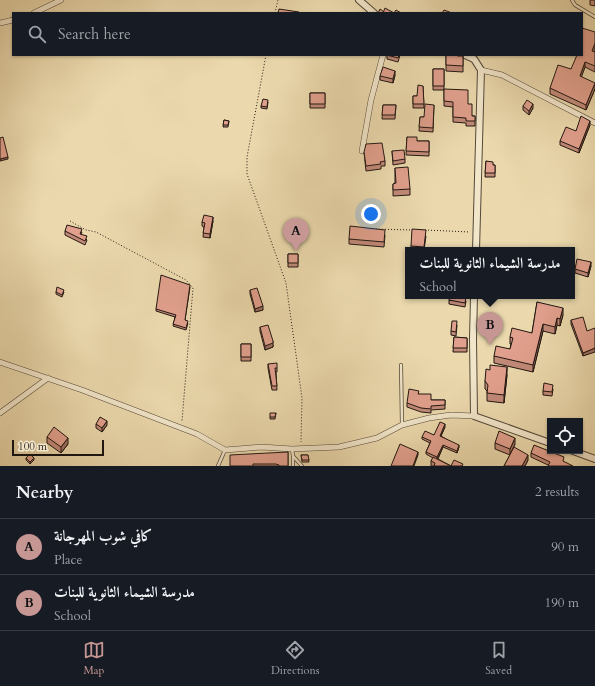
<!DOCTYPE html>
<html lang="en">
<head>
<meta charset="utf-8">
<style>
  :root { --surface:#171b24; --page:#242831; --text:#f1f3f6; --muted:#9ea1a6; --line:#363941; --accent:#c59692 }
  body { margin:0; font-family:Cardo,Amiri,serif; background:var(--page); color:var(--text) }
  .controls { position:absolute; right:12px; bottom:12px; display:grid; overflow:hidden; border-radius:0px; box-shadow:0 1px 3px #0004 }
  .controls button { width:36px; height:36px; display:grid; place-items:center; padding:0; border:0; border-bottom:1px solid var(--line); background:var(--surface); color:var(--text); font:20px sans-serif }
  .scale { position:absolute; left:12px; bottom:10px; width:92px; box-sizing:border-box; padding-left:4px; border:2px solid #211711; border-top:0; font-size:11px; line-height:14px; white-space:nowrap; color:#211711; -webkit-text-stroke:3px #f2e6ca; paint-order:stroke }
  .you { position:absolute; left:371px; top:214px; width:14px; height:14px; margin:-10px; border:3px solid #fff; border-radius:50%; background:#1a73e8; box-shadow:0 0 0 6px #1a73e833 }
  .badge { display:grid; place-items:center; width:26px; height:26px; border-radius:50%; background:var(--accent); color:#111; font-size:13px; font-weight:700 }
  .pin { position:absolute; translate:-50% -33px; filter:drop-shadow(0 1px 2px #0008) }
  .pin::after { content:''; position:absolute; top:21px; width:14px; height:12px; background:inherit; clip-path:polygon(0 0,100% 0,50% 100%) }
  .popup { position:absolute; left:405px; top:247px; width:170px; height:52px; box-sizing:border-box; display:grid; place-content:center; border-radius:0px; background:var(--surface); filter:drop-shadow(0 1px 3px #0005); font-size:13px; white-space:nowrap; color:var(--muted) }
  .popup b { font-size:15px; color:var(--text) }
  .popup::after { content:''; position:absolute; left:50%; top:100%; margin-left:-8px; border:8px solid transparent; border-top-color:var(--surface) }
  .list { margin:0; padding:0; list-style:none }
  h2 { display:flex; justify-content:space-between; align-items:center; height:52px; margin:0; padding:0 16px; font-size:17px }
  h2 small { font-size:13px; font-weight:400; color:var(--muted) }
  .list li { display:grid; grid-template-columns:26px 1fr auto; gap:12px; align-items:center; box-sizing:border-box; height:56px; padding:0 16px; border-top:1px solid var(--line) }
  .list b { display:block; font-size:15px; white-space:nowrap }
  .list p { margin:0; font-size:13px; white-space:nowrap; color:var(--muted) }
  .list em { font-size:13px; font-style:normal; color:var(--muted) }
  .icon { flex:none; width:22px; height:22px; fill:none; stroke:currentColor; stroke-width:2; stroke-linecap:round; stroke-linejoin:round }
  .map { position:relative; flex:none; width:595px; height:466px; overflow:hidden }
  .search { position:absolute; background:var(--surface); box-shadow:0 1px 3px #0004; left:12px; right:12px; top:12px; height:44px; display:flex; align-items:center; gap:10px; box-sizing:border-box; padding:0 14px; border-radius:0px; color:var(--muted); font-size:15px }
  .sheet { height:164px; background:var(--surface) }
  nav { display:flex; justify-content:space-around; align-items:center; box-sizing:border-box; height:56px; border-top:1px solid var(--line); background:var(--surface); font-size:11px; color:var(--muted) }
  nav a { display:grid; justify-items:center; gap:2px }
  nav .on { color:var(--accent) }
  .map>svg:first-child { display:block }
</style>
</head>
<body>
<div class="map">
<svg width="595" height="466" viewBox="0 0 595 466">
  <rect width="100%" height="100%" fill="#ebd9ad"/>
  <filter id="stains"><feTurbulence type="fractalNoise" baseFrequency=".005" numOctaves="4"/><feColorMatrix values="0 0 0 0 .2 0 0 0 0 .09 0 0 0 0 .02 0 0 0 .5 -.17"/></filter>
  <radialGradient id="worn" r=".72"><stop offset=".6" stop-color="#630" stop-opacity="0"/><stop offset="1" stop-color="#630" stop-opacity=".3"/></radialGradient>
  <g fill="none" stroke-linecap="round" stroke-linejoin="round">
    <defs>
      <path id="service" d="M 572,0 L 575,5 L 595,17
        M 401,365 L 402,425
        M 292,449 L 293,456 L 302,466
        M 293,457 L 293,466
        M 218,466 L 225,450"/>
      <path id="minor" d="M 34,13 L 61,0
        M 0,23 L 13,20
        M 481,70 L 502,75 L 595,123
        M 362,151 L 371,100 L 383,55
        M 0,362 L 82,390 L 197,434 L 225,450 L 261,447 L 292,449 L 339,447 L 377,438 L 402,425 L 429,418 L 451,415 L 474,416
        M 0,413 L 48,378"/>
      <path id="tertiary" d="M 359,0 L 374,13
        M 465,55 L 474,59 L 481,70 L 476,250
        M 474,296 L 473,339 L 474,416 L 550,443
        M 573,451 L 595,459"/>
    </defs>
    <use href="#service" stroke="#544838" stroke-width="4"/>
    <use href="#minor" stroke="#544838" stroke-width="6"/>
    <use href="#tertiary" stroke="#544838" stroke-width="8"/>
    <path stroke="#211711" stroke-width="1" stroke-dasharray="1 2" stroke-linecap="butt" d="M 275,13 L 278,0
      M 266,55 L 247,157 L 247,174 L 286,283 L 302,398 L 301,442
      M 70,221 L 86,230 L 96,232 L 186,280 L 193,288 L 182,421
      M 373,229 L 412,230
      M 425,230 L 470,232"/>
    <use href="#service" stroke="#f2e6ca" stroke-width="2.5"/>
    <use href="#minor" stroke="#f2e6ca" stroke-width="5"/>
    <use href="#tertiary" stroke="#f2e6ca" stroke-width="6"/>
  </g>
  <path fill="#c28a79" stroke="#211711" d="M 590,0 L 595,0 L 595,6 L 590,5 Z
    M 594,52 L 595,52 L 595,72 L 585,67 L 581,77 L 595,89 L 586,110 L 550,94 L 550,88 L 571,69 Z
    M 387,55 L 400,55 L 398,62 L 387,59 Z
    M 446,55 L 463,56 L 463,72 L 446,71 Z
    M 433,69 L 444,69 L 444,90 L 433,90 Z
    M 395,75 L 393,83 L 380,80 L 380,76 Z
    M 423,86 L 424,108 L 413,108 L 413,96 L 417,96 Z
    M 444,89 L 468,104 L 472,116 L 475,116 L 475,126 L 466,126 L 466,123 L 453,122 L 453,107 L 444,106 Z
    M 310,93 L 325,93 L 325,108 L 310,108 Z
    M 268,102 L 267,109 L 261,108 L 261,106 Z
    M 383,105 L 396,105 L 395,119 L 382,119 Z
    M 434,105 L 433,132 L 419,131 L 420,117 L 424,117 Z
    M 523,106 L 533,108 L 529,115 L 523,110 Z
    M 224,120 L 229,121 L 228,127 L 223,127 Z
    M 590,125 L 579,153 L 560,145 L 560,141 L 576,131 Z
    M 407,137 L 417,141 L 429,141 L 429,156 L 406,155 Z
    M 392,151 L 405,159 L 405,163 L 393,165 Z
    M 364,152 L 385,161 L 385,166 L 381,166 L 381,169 L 366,171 Z
    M 486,161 L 493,165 L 495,165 L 495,177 L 485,177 Z
    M 395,168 L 410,189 L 410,195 L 393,196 L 393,184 L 395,183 Z
    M 213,221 L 210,238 L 203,237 L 204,227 L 202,226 L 202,222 Z
    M 65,231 L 82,232 L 81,234 L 87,240 L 85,245 L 65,235 Z
    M 385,235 L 384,247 L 349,244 L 349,239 Z
    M 426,236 L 424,250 L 411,250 L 411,246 Z
    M 288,254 L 298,254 L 298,267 L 288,267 Z
    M 591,266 L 588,277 L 575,273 L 575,269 Z
    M 190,287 L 185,320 L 188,323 L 186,330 L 173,326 L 175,317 L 156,311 L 156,309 Z
    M 250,290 L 263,310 L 255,312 L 250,294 Z
    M 56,292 L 64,292 L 62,297 L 56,294 Z
    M 449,300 L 466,301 L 465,307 L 449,304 Z
    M 537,302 L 563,315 L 560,326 L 557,325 L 555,334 L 543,331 L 533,372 L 494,363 L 494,356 L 510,349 L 511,344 L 510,344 L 510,337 L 532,333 Z
    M 571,320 L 587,331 L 583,356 L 571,324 Z
    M 457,325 L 456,336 L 451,335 L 451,331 Z
    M 260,327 L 273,345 L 273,347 L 265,350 L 260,331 Z
    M 454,337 L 467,338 L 467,352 L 453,352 Z
    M 241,344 L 251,344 L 251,361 L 241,361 Z
    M 268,364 L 277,368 L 277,372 L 276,372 L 277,390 L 272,390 L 268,368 Z
    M 490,370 L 507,375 L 504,403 L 487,401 L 487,391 L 485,389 L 485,381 Z
    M 553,389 L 552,396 L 543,395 L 543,391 Z
    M 419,394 L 431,400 L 445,400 L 445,409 L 431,410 L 431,413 L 421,412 L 407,407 L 407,403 Z
    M 276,413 L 275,419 L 270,419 L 270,417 Z
    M 96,424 L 107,425 L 102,432 L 96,428 Z
    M 445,427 L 441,436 L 459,447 L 457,453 L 443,447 L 438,459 L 451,466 L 463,466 L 431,466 L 431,461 L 433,458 L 426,454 L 426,452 L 430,443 L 422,439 L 422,437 L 434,435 Z
    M 47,437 L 68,444 L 61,453 L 47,443 Z
    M 495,443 L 515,444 L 513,448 L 528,460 L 525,466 L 504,466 L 510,455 L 495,449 Z
    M 288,452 L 288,466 L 230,466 Z
    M 531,453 L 564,462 L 548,465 L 531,457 Z
    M 301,455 L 308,455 L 309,462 L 302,462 Z
    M 26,458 L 34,460 L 30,464 L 26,460 Z"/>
  <path fill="#9e7063" stroke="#211711" d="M 595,43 L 595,49 L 592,56 L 592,51 Z
    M 585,62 L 585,67 L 580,81 L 580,76 Z
    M 395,71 L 395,75 L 393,83 L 393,79 Z
    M 595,83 L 595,89 L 586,110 L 586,105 Z
    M 533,104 L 533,108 L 529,115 L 529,111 Z
    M 590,121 L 590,125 L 579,153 L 579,149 Z
    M 8,157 L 8,159 L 0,161 L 0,159 Z
    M 213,217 L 213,221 L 210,238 L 210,234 Z
    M 591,262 L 591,266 L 588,277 L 588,273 Z
    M 263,306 L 263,310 L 255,312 L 255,309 Z
    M 563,308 L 563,315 L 560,326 L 560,319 Z
    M 557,318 L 557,325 L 555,334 L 555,327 Z
    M 543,324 L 543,331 L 533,372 L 533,365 Z
    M 273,341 L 273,347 L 265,350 L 265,346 Z
    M 595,348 L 595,352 L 583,356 L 583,353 Z
    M 507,367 L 507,375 L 504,403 L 504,395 Z
    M 107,421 L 107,425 L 102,432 L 102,428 Z
    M 445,424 L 445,427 L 440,438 L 440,436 Z
    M 68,438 L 68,444 L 61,453 L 61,447 Z
    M 515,438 L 515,444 L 510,455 L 510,449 Z
    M 443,445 L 443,447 L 437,460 L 437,457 Z
    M 459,445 L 459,447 L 457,453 L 457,451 Z
    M 418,452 L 418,455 L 414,466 L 413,466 Z
    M 528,455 L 528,460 L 525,466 L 522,466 Z
    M 34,458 L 34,460 L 30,464 L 30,462 Z"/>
  <path fill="#e1a08d" stroke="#211711" d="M 385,8 L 394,13 L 383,13 Z
    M 279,9 L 299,12 L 299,13 L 278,13 Z
    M 380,9 L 384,12 L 383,13 L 378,13 Z
    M 396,10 L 401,13 L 394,13 Z
    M 444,10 L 452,13 L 442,13 Z
    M 582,28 L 595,32 L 595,43 L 592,51 L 595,52 L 595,66 L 585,62 L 580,76 L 595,83 L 586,105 L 550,88 L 558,65 L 571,69 L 577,55 L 582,55 Z
    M 387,55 L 399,55 L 398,58 Z
    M 446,55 L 456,55 L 458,56 L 463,56 L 463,66 L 446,65 Z
    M 383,67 L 395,71 L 393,79 L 380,76 Z
    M 433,69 L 444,69 L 444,86 L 433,86 Z
    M 418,85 L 423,86 L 424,104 L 413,104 L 413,96 L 417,96 Z
    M 444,89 L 468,90 L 468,104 L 472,104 L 472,116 L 475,116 L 475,121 L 466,121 L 466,118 L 453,117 L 453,102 L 444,101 Z
    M 310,93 L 325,93 L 325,104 L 310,104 Z
    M 263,99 L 268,100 L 267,107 L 261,106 Z
    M 527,100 L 533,104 L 529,111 L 523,106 Z
    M 425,104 L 434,105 L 433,128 L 419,127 L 420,117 L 424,117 Z
    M 383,105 L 396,105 L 395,115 L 382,115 Z
    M 581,116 L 590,121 L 579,149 L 560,141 L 566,127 L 576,131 Z
    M 224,120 L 229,121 L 228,125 L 223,125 Z
    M 3,137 L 8,157 L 0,159 L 0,138 Z
    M 407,137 L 417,137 L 417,141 L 429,141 L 429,152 L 406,151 Z
    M 382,143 L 385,161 L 380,162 L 381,164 L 366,166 L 364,152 L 366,144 Z
    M 404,150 L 405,159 L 393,161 L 392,151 Z
    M 486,161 L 493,162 L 493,165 L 495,165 L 495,173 L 485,173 Z
    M 408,167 L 410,189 L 393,190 L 393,184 L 396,183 L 395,168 Z
    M 204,215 L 213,217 L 210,234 L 203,233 L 205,223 L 202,222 Z
    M 67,225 L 82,229 L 80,234 L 87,236 L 85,241 L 65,231 Z
    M 350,226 L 385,230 L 384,242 L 349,239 Z
    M 412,229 L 426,230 L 424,247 L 411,246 Z
    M 288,254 L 298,254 L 298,263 L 288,263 Z
    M 577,259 L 591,262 L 588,273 L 575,269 Z
    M 161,275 L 190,285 L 185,320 L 188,321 L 186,328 L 173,324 L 176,315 L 156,309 Z
    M 407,285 L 408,285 L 408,290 L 406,290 Z
    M 57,287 L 64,290 L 62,295 L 56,292 Z
    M 257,288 L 263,306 L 255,309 L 250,290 Z
    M 450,296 L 466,297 L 465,303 L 449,300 Z
    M 537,302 L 563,308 L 560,319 L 557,318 L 555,327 L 543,324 L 533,365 L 494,356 L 496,346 L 510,349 L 513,338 L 510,337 L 512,328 L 532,333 Z
    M 583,317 L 587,331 L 595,328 L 595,348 L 583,353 L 571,320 Z
    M 452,321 L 457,321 L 456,332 L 451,331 Z
    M 268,325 L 273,341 L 273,343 L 265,346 L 260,327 Z
    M 454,337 L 467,338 L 467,348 L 453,348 Z
    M 241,344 L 251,344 L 251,357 L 241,357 Z
    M 277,363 L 277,368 L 275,368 L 277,386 L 272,386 L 268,364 Z
    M 490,365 L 507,367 L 504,395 L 487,393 L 488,385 L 485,381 L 486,369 L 490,370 Z
    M 544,383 L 553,385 L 552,392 L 543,391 Z
    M 409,389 L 419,391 L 418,394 L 431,394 L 431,400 L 445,400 L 445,405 L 431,406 L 431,409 L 421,408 L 407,403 Z
    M 270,413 L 276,413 L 275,417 L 270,417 Z
    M 100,417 L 107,421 L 102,428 L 96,424 Z
    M 440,422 L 445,424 L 440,436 L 459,445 L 457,451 L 443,445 L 437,457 L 426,452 L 431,441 L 422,437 L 425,431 L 434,435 Z
    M 54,427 L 68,438 L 61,447 L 47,437 Z
    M 499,431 L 515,438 L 510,449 L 495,443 Z
    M 400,444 L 418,452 L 413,466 L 391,466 Z
    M 534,445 L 564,457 L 563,461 L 573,466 L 548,466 L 550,462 L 531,453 Z
    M 514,447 L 528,455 L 522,466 L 504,466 Z
    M 288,452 L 288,466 L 279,466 L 279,465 L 276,464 L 253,464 L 253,466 L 230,466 L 230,455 Z
    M 30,454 L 34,458 L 30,462 L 26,458 Z
    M 301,455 L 308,455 L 309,460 L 302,460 Z
    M 433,457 L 451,466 L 454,460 L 463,464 L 462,466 L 434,466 L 435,463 L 431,461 Z"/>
  <rect width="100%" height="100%" filter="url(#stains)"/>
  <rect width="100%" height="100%" fill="url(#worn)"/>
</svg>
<div class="controls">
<button><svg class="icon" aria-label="locate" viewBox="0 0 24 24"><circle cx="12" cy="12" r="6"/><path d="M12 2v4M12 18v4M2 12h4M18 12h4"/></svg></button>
</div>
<div class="scale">100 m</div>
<div class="you"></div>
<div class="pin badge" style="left:296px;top:251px">A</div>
<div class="pin badge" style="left:490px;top:345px">B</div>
<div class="popup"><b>مدرسة الشيماء الثانوية للبنات</b>School</div>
<div class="search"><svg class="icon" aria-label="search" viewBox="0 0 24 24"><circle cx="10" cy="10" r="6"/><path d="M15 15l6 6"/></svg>Search here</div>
</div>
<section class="sheet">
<h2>Nearby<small>2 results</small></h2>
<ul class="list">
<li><span class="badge">A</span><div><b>كافي شوب المهرجانة</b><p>Place</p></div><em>90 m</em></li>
<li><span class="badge">B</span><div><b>مدرسة الشيماء الثانوية للبنات</b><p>School</p></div><em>190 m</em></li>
</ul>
</section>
<nav>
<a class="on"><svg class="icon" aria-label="map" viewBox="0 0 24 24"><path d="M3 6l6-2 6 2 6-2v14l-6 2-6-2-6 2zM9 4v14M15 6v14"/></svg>Map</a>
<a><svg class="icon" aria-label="directions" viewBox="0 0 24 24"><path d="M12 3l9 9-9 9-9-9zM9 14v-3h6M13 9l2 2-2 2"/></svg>Directions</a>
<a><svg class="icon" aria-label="saved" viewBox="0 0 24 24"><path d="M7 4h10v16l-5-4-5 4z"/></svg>Saved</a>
</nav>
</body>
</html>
